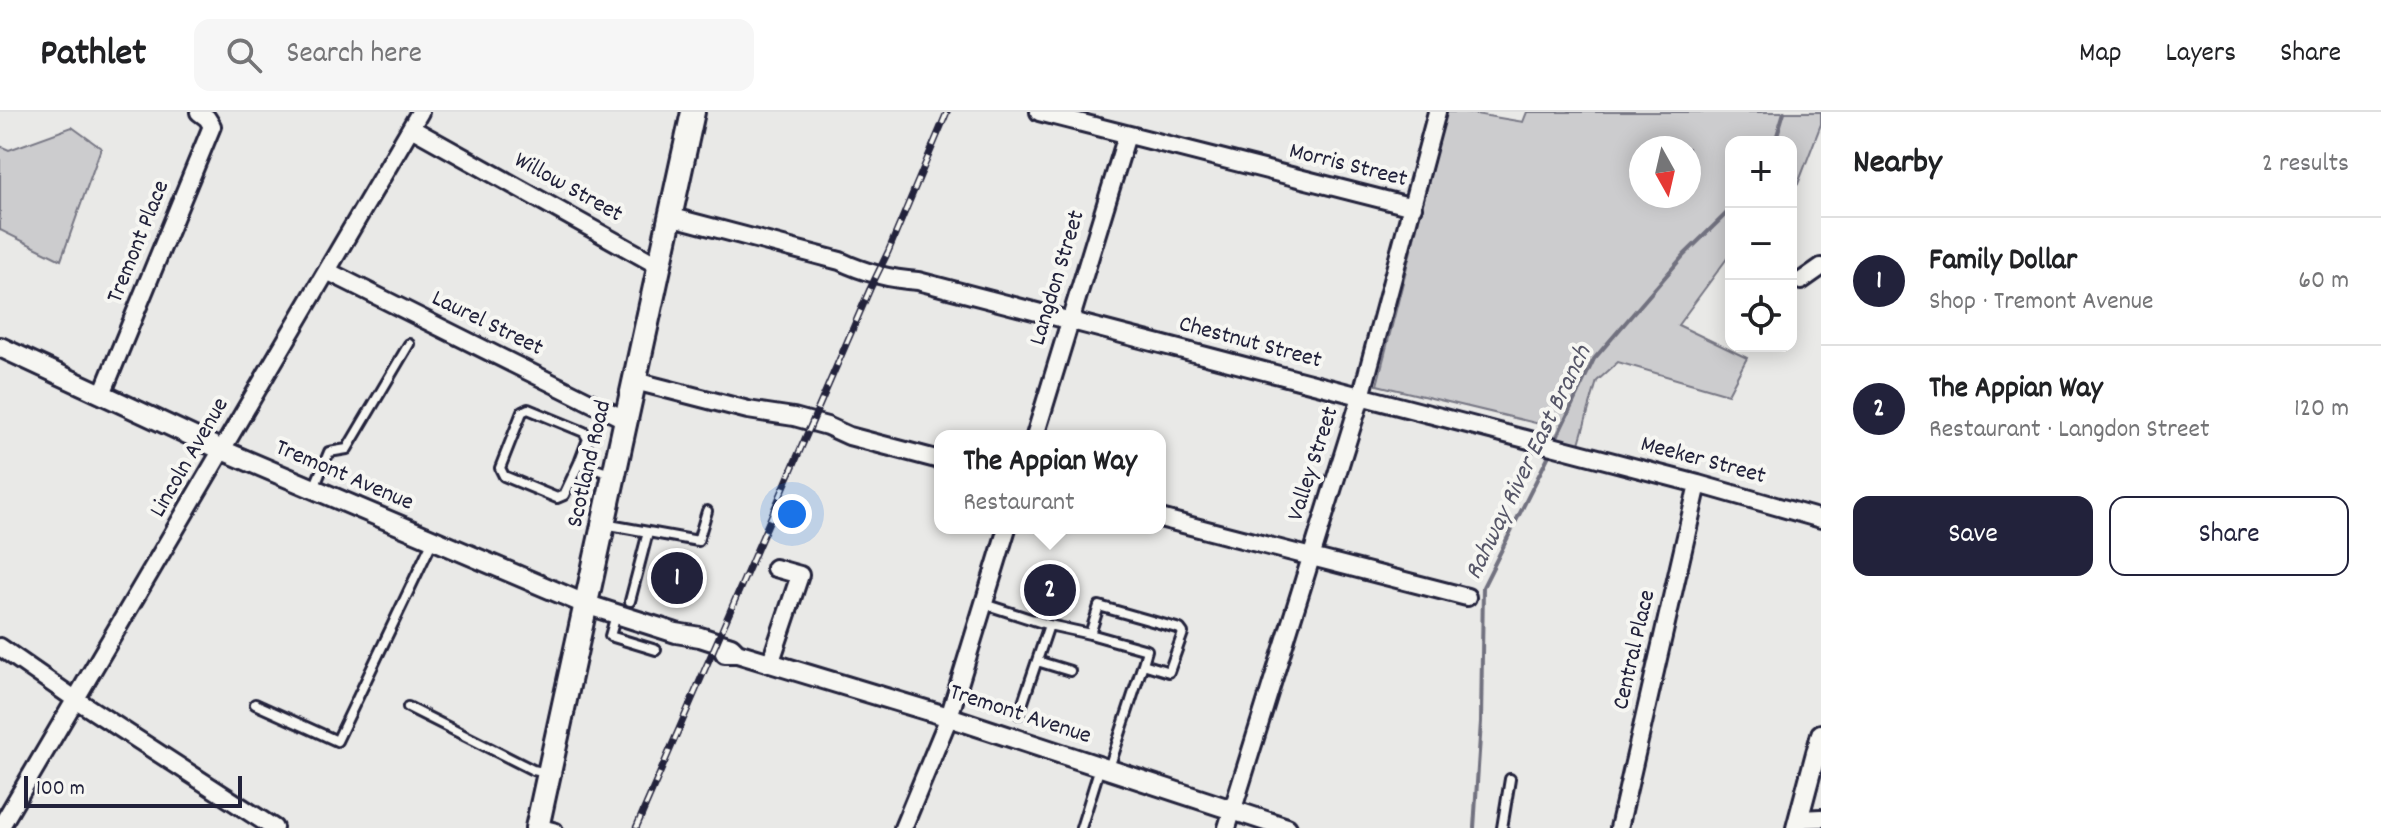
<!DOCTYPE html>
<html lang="en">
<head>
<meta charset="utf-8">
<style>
  :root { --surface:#fff; --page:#f6f6f6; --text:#202124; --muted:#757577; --line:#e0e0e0; --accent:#22223b }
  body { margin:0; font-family:Dekko,sans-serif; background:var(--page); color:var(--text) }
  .controls { position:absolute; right:24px; top:24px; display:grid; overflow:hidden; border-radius:16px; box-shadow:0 4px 20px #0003 }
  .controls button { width:72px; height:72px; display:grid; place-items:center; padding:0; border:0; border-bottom:2px solid var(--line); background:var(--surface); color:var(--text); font:40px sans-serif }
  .compass { position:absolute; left:1629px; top:24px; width:72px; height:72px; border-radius:50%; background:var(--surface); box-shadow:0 4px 20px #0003; rotate:172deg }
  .scale { position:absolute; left:24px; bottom:20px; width:218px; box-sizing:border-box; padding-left:8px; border:4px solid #22223b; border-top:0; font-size:22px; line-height:28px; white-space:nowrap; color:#22223b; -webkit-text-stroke:6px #f6f6f2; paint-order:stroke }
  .you { position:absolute; left:792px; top:402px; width:28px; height:28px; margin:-20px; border:6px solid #fff; border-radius:50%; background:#1a73e8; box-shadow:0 0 0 12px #1a73e833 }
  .badge { display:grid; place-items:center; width:52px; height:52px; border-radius:50%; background:var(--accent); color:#fff; font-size:26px; font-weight:700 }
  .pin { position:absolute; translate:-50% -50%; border:4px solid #fff; box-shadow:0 2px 8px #0006 }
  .popup { position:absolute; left:934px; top:318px; width:232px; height:104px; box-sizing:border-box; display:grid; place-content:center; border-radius:16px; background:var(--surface); filter:drop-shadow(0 2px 6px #0005); font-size:26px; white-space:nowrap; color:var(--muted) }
  .popup b { font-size:30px; color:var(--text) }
  .popup::after { content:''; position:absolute; left:50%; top:100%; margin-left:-16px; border:16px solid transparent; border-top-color:var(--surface) }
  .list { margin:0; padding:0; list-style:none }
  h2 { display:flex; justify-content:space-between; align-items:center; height:104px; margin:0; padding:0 32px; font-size:34px }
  h2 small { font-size:26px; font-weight:400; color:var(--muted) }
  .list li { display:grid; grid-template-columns:52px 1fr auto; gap:24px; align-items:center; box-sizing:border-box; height:128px; padding:0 32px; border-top:2px solid var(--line) }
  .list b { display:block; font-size:30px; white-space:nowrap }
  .list p { margin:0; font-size:26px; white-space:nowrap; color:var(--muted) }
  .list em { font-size:26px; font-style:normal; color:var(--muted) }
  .actions { display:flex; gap:16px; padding:24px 32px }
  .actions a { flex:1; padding:18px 0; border:2px solid var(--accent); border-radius:16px; text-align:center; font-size:28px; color:var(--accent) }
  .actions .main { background:var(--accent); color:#fff }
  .icon { flex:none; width:44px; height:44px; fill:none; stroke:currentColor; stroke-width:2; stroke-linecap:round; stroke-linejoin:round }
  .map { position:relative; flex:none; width:1821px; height:716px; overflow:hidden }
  header { display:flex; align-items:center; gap:48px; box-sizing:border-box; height:112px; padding:0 40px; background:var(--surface); border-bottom:2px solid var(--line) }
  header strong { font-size:38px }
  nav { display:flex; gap:44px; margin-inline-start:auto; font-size:28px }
  .search { width:560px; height:72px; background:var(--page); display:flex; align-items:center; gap:20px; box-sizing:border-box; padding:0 28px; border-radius:16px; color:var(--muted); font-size:30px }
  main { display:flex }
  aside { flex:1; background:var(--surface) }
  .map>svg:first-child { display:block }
</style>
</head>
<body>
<header>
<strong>Pathlet</strong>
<div class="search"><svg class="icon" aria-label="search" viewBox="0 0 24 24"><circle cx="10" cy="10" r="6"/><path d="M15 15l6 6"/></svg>Search here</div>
<nav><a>Map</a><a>Layers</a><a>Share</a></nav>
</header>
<main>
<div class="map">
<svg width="1821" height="716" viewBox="0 0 1821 716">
  <rect width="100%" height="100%" fill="#e9e9e7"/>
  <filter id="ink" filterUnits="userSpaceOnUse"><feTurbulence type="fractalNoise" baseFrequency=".0125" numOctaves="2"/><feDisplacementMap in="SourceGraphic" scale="16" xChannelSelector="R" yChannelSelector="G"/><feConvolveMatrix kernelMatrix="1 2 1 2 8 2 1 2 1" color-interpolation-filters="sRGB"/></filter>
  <g filter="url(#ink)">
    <path fill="#ccccce" stroke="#777784" stroke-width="2" fill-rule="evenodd" d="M 1446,0 L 1464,0 L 1523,10 L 1527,0 L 1821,0 L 1821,12 L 1798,72 L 1791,69 L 1791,30 L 1731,30 L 1731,141 L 1678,213 L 1747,246 L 1728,282 L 1618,250 L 1597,269 L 1578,335 L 1551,327 L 1548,314 L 1377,273 ZM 1641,36 L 1689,36 L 1689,84 L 1641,84 Z
      M 72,15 L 101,36 L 61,148 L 0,118 L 0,34 L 9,38 Z"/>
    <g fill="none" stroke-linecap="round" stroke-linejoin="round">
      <path stroke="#71717f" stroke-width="4" d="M 1775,30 L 1784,0
        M 1554,331 L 1594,247 L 1684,143 L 1731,97
        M 1474,716 L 1481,610 L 1483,475 L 1551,339"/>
      <defs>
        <path id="service" d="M 579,351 L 564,383 L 557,386 L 504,364 L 500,356 L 522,300 L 528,297 L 584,320 L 588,327 L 579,351 L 613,363
          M 314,376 L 329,340 L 347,337 L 409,232
          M 604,412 L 698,429 L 707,399
          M 630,489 L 648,420
          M 984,492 L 1049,513
          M 616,503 L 610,524 L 656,538
          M 1090,522 L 1147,538 L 1143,552
          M 1037,549 L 1070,559
          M 255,592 L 337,629 L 433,428
          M 408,595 L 533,658 L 548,661
          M 1019,602 L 1049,513 L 1090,522 L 1099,494 L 1180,517 L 1183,521 L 1169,560 L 1143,552 L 1109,656
          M 538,711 L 557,716
          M 1081,716 L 1100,655
          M 1502,716 L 1510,667"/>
        <path id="minor" d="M 1039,0 L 1413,95
          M 411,16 L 659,154
          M 669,104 L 840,149 C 865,161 889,167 918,169 L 1698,372 L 1821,407
          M 327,159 L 626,308
          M 1801,169 L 1821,155
          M 635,269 L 748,298 L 794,305 L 827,314 L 849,324 L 940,348
          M 102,282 L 212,14 L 207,6 L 199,0
          M 1035,324 L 1127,23
          M 1160,406 L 1467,485
          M 0,535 L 72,585 L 274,716
          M 770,552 L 800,463 L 775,456
          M 1799,707 L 1821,706
          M 0,716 L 420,0
          M 903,716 L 949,605 L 1007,416
          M 1227,716 L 1361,285 L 1437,0
          M 1619,716 L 1698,372"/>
        <path id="tertiary" d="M 0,235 L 222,338 L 585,492 L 676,521 L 700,525 L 731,535 L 737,541
          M 725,541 L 737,541 L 949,605 L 1287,716
          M 1796,716 L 1821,622"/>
        <path id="secondary" d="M 537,716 L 693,0"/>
      </defs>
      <use href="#service" stroke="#22223b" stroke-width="14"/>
      <use href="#minor" stroke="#22223b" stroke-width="22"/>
      <use href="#tertiary" stroke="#22223b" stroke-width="24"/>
      <use href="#secondary" stroke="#22223b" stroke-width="28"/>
      <use href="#service" stroke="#f6f6f2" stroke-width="8"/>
      <use href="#minor" stroke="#f6f6f2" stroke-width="16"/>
      <use href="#tertiary" stroke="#f6f6f2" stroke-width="18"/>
      <use href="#secondary" stroke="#f6f6f2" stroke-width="22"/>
      <defs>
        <path id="rail" d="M 636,716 L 870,177 L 888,140 L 947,0"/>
      </defs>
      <use href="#rail" stroke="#22223b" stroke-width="7"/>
      <use href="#rail" stroke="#f6f6f2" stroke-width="4" stroke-dasharray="12" stroke-linecap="butt"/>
    </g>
  </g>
  <g text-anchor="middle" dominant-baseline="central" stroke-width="8" stroke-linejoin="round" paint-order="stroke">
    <g font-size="24" fill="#22223b" stroke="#f6f6f2">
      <text transform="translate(1348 54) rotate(14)">Morris Street</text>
      <text transform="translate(568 76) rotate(29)">Willow Street</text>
      <text transform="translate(139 130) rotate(-68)">Tremont Place</text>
      <text transform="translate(1058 166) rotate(-73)">Langdon Street</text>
      <text transform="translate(487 212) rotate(26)">Laurel Street</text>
      <text transform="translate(1250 231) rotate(15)">Chestnut Street</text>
      <text transform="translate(190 346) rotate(-60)">Lincoln Avenue</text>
      <text transform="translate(1703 349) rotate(15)">Meeker Street</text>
      <text transform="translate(590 352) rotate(-77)">Scotland Road</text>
      <text transform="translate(1314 352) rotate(-72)">Valley Street</text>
      <text transform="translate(344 364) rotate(23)">Tremont Avenue</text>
      <text transform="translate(1635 538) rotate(-77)">Central Place</text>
      <text transform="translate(1020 603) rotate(18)">Tremont Avenue</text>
    </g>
    <g font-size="26" font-style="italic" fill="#565668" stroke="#f6f6f2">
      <text transform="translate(1529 351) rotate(-64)">Rahway River East Branch</text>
    </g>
  </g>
</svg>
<div class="controls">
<button>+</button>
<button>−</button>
<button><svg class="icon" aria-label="locate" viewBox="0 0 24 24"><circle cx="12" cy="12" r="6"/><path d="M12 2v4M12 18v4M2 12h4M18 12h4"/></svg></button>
</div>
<svg class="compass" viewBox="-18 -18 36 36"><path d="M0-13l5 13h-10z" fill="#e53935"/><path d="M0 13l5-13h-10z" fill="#757577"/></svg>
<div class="scale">100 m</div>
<div class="you"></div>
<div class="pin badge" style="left:677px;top:466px">1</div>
<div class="pin badge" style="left:1050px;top:478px">2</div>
<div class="popup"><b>The Appian Way</b>Restaurant</div>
</div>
<aside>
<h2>Nearby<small>2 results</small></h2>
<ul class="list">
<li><span class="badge">1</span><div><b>Family Dollar</b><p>Shop · Tremont Avenue</p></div><em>60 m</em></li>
<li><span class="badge">2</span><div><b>The Appian Way</b><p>Restaurant · Langdon Street</p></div><em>120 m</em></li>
</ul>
<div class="actions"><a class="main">Save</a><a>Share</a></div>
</aside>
</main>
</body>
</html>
